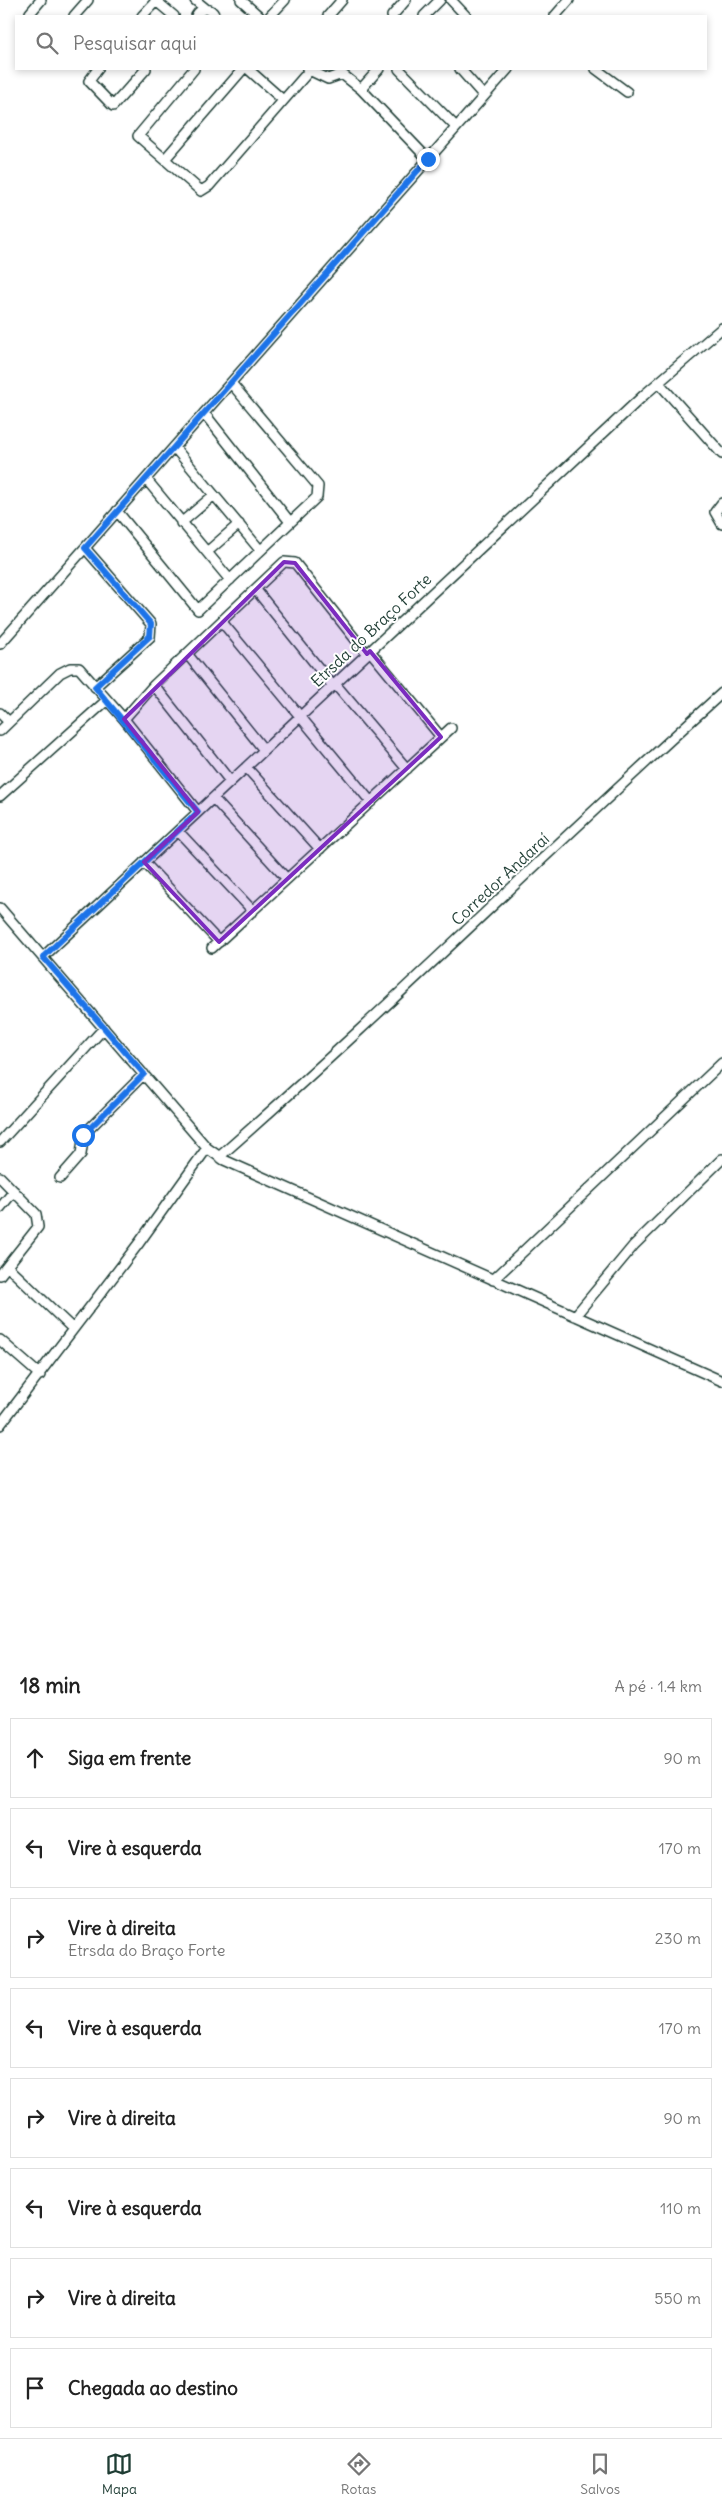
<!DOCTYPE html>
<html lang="pt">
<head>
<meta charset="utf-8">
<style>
  :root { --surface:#fff; --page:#f6f6f6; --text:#222; --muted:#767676; --line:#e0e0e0; --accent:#1f3d34 }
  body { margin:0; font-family:Delius,sans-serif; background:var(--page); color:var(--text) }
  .stop { position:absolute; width:15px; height:15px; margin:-11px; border:4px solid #1a73e8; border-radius:50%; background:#fff }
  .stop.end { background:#1a73e8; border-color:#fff; box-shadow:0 1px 5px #0008 }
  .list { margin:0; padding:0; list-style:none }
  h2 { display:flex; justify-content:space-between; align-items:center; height:65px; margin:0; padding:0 20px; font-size:21px }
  h2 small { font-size:16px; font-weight:400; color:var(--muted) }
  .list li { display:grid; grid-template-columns:32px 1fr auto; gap:15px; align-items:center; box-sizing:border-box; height:80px; margin:0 10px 10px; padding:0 10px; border:1px solid var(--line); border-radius:0px }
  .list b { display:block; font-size:19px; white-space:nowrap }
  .list p { margin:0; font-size:16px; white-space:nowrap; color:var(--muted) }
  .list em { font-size:16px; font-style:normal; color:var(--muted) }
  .icon { flex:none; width:28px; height:28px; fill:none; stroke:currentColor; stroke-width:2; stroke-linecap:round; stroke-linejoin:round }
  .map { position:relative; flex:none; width:722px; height:1653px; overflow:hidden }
  .search { position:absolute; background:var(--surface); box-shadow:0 2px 8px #0003; left:15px; right:15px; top:15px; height:55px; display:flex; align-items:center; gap:12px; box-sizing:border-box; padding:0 18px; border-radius:0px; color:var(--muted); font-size:19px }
  .sheet { height:785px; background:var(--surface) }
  nav { display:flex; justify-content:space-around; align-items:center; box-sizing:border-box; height:70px; border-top:1px solid var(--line); background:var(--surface); font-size:14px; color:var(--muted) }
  nav a { display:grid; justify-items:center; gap:2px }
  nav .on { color:var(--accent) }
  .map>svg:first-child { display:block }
</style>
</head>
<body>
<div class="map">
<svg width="722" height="1653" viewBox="0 0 722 1653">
  <rect width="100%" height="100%" fill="#fff"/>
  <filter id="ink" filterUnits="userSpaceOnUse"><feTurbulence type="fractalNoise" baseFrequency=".02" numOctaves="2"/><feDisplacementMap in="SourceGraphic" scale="10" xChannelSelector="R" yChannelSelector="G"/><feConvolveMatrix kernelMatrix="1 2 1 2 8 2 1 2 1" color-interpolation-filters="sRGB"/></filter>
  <g filter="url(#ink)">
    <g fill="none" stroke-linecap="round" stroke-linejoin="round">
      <defs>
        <path id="minor" d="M 155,0 L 174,16
          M 195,0 L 206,9
          M 241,0 L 259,16
          M 451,0 L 466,16
          M 31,16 L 30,13 L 41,0
          M 74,16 L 88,0
          M 142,16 L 156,1
          M 196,16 C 201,7 211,7 215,16
          M 270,16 L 285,0
          M 328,16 L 342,0
          M 392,16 L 406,0
          M 424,16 L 440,0
          M 555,16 L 569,0
          M 98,69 L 89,81 L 113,106 L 146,69
          M 194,69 L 138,136 L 201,191 L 209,186 L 309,71
          M 248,69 L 283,100
          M 307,69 L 328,79 L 342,74 L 361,89
          M 379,69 L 361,89 L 428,159
          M 399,69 L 456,127
          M 460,69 L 484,96
          M 596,69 L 627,92
          M 165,159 L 243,69
          M 659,383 L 722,454
          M 204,413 L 290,522
          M 174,447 L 260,550
          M 146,479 L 230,580
          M 722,503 L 715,512 L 722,524
          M 117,511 L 198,610 L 317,497 L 318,486 L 231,383
          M 181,523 L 214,495
          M 85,548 L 151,624 L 150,637 L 95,687
          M 207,552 L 239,524
          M 256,590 L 333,686
          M 222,622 L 371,802
          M 0,644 L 508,69
          M 370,651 L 441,737
          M 188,655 L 264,750
          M 335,684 L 407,769
          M 154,685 L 230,781
          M 0,713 L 9,722
          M 0,731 L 60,673 L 70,668 L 79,668 L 124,719
          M 246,767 L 320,849
          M 0,796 L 107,700
          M 213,798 L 287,879
          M 198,812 L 124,719 L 154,685 L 284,562 L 295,563 L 367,654
          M 178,831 L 253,911
          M 144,862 L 219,942
          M 0,908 L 207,1148 L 224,1160 L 722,1381
          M 212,948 L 451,728
          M 43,957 L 644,395 L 722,328
          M 0,1142 L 104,1028
          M 219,1157 C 391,1006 553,845 722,693
          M 0,1177 L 36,1214 L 38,1227 L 0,1275
          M 60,1178 L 81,1154 L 84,1134 L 144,1074
          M 0,1208 L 14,1191
          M 7,1266 L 73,1329
          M 493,1280 L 722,1063
          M 575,1316 L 634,1245 L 722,1159
          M 0,1340 L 40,1375
          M 0,1425 L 139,1243 L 207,1148"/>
      </defs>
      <use href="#minor" stroke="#1f3d34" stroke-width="12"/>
      <use href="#minor" stroke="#fff" stroke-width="9"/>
    </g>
  </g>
  <g fill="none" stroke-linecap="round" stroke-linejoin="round" filter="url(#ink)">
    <path stroke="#1a73e8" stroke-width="6" d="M 83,1135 L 144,1074 L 43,957 L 198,812 L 95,687 L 150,636 L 151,624 L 85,548 L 428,159"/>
  </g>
  <path fill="#7b2cbf" fill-opacity="0.2" stroke="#7b2cbf" stroke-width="4" stroke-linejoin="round" d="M 284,562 L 295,563 L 367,654 L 370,651 L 441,737 L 219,942 L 144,862 L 198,812 L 124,719 Z"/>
  <g text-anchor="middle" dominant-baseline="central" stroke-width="4" stroke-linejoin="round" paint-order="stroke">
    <g font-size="16" fill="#1f3d34" stroke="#fff">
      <text transform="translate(371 630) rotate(-43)">Etrsda do Braço Forte</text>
      <text transform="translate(500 879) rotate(-43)">Corredor Andaraí</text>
    </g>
  </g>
</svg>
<div class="stop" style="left:83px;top:1135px"></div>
<div class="stop end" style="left:428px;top:159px"></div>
<div class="search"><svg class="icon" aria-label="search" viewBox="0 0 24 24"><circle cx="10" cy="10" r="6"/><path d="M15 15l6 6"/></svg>Pesquisar aqui</div>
</div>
<section class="sheet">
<h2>18 min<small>A pé · 1.4 km</small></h2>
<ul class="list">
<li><svg class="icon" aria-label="ahead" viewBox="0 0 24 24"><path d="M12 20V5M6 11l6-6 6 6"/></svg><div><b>Siga em frente</b></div><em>90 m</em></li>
<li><svg class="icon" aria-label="left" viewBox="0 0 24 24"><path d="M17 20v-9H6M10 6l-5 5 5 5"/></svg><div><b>Vire à esquerda</b></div><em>170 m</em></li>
<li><svg class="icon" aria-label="right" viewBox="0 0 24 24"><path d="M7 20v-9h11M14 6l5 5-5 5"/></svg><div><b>Vire à direita</b><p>Etrsda do Braço Forte</p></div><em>230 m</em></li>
<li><svg class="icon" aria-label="left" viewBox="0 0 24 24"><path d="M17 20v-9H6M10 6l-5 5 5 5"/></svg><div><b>Vire à esquerda</b></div><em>170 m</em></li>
<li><svg class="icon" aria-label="right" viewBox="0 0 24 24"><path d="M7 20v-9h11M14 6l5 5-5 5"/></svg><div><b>Vire à direita</b></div><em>90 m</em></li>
<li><svg class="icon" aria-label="left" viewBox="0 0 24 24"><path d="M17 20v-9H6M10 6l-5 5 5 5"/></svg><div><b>Vire à esquerda</b></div><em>110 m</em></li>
<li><svg class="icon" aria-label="right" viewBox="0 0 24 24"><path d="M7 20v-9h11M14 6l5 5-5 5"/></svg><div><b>Vire à direita</b></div><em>550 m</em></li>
<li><svg class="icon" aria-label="arrive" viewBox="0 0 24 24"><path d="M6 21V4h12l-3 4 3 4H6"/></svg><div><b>Chegada ao destino</b></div></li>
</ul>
</section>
<nav>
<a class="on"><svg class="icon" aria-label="map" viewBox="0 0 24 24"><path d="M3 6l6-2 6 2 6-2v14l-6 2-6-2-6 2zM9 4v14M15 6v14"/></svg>Mapa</a>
<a><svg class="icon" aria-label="directions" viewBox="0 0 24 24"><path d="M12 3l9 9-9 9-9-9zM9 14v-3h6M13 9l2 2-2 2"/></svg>Rotas</a>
<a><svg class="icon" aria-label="saved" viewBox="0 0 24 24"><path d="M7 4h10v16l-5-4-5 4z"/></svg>Salvos</a>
</nav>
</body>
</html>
